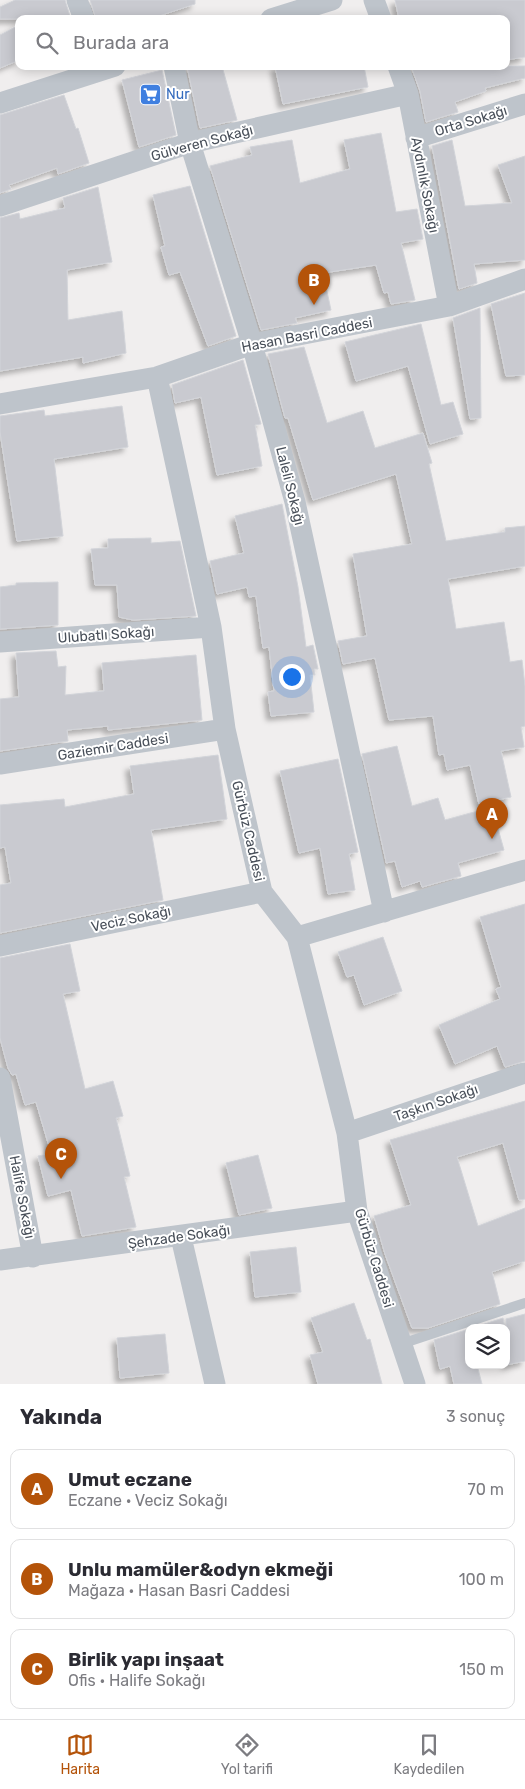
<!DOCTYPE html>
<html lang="tr">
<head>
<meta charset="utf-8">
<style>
  :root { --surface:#fff; --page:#f7f7f7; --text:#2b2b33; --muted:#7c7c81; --line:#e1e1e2; --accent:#b45309 }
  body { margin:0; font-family:Rubik,sans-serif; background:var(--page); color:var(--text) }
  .controls { position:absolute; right:15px; bottom:15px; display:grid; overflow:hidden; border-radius:10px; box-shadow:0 2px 12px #0003 }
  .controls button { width:45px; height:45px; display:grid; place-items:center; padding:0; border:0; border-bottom:1px solid var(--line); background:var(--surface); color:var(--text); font:25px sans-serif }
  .you { position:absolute; left:291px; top:676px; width:18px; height:18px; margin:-12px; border:4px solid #fff; border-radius:50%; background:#1a73e8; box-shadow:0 0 0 8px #1a73e833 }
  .badge { display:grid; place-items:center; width:32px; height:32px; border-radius:50%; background:var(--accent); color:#fff; font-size:16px; font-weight:700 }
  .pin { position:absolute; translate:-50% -41px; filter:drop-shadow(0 1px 2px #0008) }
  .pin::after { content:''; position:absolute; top:26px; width:18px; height:15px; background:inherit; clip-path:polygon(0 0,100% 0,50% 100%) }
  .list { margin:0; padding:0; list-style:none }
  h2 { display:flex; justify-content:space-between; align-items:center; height:65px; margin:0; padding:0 20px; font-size:21px }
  h2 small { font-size:16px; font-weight:400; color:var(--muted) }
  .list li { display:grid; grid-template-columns:32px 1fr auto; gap:15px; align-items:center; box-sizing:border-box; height:80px; margin:0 10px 10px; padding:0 10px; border:1px solid var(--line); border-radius:10px }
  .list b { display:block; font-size:19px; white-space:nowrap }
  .list p { margin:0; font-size:16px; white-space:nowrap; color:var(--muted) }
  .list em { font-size:16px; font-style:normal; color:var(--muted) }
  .icon { flex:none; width:28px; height:28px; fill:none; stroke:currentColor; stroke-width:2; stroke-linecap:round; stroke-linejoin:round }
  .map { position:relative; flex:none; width:525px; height:1384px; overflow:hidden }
  .search { position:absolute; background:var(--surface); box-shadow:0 2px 12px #0003; left:15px; right:15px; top:15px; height:55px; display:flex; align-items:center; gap:12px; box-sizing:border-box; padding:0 18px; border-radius:10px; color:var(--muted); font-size:19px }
  .sheet { height:335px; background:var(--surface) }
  nav { display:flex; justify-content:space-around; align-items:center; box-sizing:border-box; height:70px; border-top:1px solid var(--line); background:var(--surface); font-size:14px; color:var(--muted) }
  nav a { display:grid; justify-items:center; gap:2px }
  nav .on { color:var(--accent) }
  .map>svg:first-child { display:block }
</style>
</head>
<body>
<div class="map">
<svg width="525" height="1384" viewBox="0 0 525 1384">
  <defs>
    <filter id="shadow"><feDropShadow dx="-4.5" dy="4.5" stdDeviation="2.5" flood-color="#0004"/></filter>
  </defs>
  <rect width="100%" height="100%" fill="#f0eeee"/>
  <path fill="#c9cad0" stroke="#d2d4d9" filter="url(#shadow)" d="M 15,0 L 65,0 L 71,19 L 0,19 L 0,7 Z
    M 90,0 L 195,0 L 195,4 L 150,19 L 96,19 Z
    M 395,0 L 525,0 L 525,57 L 506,60 L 506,19 L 399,19 Z
    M 19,25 L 19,60 L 0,68 L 0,35 Z
    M 187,66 L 222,66 L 237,120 L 200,128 Z
    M 275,66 L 364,66 L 368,87 L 283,104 Z
    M 411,66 L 525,66 L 525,78 L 485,88 L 486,91 L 455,102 L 458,112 L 426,122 L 420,91 Z
    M 162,70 L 176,135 L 139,147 L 122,80 Z
    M 64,95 L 76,129 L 78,128 L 89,163 L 58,174 L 57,168 L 9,185 L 11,189 L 0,193 L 0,115 Z
    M 381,133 L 396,212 L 417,209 L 423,239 L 401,243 L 415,300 L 391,304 L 388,292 L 384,293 L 376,265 L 323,273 L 331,310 L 295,318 L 297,323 L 261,330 L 210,166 L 252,155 L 250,147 L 292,140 L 300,183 L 350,169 L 344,140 Z
    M 452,140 L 465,206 L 512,203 L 498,165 L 525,156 L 525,260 L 474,264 L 477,283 L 459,289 L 432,146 Z
    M 190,186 L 236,336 L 208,346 L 180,272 L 169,275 L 161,247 L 165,246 L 153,195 Z
    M 98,187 L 112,262 L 67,270 L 68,320 L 122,311 L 126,353 L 83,363 L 83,357 L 0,371 L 0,218 L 19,213 L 20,219 L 65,208 L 63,198 Z
    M 525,293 L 525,375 L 506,376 L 491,304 Z
    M 480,308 L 481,418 L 470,419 L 453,318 Z
    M 421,324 L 441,405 L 453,402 L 463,434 L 430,444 L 408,366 L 356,381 L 345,342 Z
    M 304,347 L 327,423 L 363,411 L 375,448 L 423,433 L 432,463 L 429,464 L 446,541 L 505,532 L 505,528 L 525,526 L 525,566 L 448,579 L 456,629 L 504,622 L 510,662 L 522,660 L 525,686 L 525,726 L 521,727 L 524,747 L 501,751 L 511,797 L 479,804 L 470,765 L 447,770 L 444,754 L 439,755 L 433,716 L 389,720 L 375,658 L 343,664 L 338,641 L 367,636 L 353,554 L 412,544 L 396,474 L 313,500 L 288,418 L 285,418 L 268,354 Z
    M 243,360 L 261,424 L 255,425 L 262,466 L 217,475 L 201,397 L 175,403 L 172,385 Z
    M 122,406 L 128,447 L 54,459 L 63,536 L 17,541 L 0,432 L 0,416 L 44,410 L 45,416 Z
    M 282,504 L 298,587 L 306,647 L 313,645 L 318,669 L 314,669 L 315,675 L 310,675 L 314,712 L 271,716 L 268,692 L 274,691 L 269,647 L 263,648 L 256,596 L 249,597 L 247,587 L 217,594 L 210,561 L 244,553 L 235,516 Z
    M 151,538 L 151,543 L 180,541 L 196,616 L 133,620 L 119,617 L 117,585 L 95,585 L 91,549 L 108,548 L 108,539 Z
    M 58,582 L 58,625 L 0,629 L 0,587 L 16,585 L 16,583 Z
    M 56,651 L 58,667 L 66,666 L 65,695 L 104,691 L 102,663 L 196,655 L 202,720 L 108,730 L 108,726 L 67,730 L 68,741 L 0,751 L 0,699 L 19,697 L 16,653 Z
    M 397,746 L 412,806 L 438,798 L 445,820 L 492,807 L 504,850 L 458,863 L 461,876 L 422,887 L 420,881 L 402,887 L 395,861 L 386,863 L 386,861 L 362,754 Z
    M 218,755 L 227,819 L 151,830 L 163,900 L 0,933 L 0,885 L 11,883 L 5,847 L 0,848 L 0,805 L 64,799 L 65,807 L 134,794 L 130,766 Z
    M 338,759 L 358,852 L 349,854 L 355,890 L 328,894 L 320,848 L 299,853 L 280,771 Z
    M 525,904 L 525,1061 L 505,1067 L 497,1046 L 455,1064 L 439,1025 L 500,999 L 496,989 L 501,987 L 480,917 Z
    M 383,937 L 402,991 L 364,1005 L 354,975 L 347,977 L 338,952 Z
    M 70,944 L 80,991 L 63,994 L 85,1089 L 113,1081 L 123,1116 L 116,1118 L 130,1176 L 124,1177 L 136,1227 L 82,1236 L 71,1190 L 48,1196 L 38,1156 L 51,1153 L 36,1102 L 25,1105 L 16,1074 L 12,1075 L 8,1068 L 0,1038 L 0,958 Z
    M 525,1101 L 525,1199 L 519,1200 L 503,1143 L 457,1157 L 478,1226 L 525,1208 L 525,1261 L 492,1272 L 500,1304 L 428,1328 L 412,1328 L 385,1254 L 374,1216 L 411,1205 L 390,1140 Z
    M 258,1155 L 272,1208 L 239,1215 L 226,1163 Z
    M 296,1247 L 301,1292 L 255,1297 L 250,1252 Z
    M 354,1303 L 367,1340 L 370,1339 L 382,1384 L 318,1384 L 310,1355 L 323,1352 L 311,1318 Z
    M 525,1314 L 525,1361 L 506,1365 L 506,1319 Z
    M 503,1318 L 505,1328 L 472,1328 Z
    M 469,1329 L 469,1365 L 477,1365 L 482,1384 L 454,1384 L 450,1366 L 440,1369 L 434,1340 Z
    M 165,1334 L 169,1373 L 120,1378 L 117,1338 Z"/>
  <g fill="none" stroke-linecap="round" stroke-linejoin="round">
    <path stroke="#bec4cb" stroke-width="10" d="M 401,1344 L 525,1303"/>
    <path stroke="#bec4cb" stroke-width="21" d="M 77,0 L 84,19
      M 374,0 L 381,19
      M 271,19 L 332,0
      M 174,66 L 190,143 L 252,344 L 295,502 L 384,912
      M 398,66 L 408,94 L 449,306
      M 0,103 L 115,66
      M 416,138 L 525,104
      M 0,206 L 190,143 L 408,94
      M 157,377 L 211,627 L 225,729 L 262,892 L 297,937 L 347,1133 L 357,1211 L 415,1384
      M 0,404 L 157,377 L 252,344 L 449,306 L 525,279
      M 0,642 L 211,627
      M 0,764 L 225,729
      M 297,937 L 525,870
      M 0,946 L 262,892
      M 0,1078 L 33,1257
      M 347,1133 L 525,1073
      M 181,1237 L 215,1384
      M 0,1260 L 357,1211"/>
  </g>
  <defs>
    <symbol id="supermarket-square" viewBox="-11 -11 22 22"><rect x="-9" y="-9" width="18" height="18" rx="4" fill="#3f7fe0" stroke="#fff"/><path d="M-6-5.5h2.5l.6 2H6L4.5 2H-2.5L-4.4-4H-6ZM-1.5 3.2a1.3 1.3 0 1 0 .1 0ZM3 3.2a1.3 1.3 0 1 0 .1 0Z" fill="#fff"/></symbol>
  </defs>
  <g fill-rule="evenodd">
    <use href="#supermarket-square" x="138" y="82" width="25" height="25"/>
  </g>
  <g text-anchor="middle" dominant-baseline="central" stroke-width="4" stroke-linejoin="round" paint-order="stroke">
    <g font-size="14" fill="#366cbe" stroke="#fff" text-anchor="start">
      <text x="166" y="94">Nur</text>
    </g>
    <g font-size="14" fill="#484f59" stroke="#fff">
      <text transform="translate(471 121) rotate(-17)">Orta Sokağı</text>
      <text transform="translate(202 143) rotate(-15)">Gülveren Sokağı</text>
      <text transform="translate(425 185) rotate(79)">Aydınlık Sokağı</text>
      <text transform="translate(307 335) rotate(-11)">Hasan Basri Caddesi</text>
      <text transform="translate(290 486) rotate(76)">Laleli Sokağı</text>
      <text transform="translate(106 635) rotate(-4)">Ulubatlı Sokağı</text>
      <text transform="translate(113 747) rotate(-9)">Gaziemir Caddesi</text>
      <text transform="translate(248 831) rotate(77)">Gürbüz Caddesi</text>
      <text transform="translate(131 919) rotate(-12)">Veciz Sokağı</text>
      <text transform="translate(436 1103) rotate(-19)">Taşkın Sokağı</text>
      <text transform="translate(22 1197) rotate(79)">Halife Sokağı</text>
      <text transform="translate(179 1237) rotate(-8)">Şehzade Sokağı</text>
      <text transform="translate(374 1258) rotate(73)">Gürbüz Caddesi</text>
    </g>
  </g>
</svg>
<div class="controls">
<button><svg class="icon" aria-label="layers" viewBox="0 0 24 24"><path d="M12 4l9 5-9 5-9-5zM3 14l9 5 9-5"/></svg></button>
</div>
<div class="you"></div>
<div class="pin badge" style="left:492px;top:839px">A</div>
<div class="pin badge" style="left:314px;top:305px">B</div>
<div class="pin badge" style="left:61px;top:1179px">C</div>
<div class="search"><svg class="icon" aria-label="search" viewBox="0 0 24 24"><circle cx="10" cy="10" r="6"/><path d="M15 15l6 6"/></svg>Burada ara</div>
</div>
<section class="sheet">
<h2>Yakında<small>3 sonuç</small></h2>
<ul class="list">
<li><span class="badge">A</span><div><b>Umut eczane</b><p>Eczane · Veciz Sokağı</p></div><em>70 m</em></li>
<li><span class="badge">B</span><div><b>Unlu mamüler&amp;odyn ekmeği</b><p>Mağaza · Hasan Basri Caddesi</p></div><em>100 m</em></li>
<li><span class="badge">C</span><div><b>Birlik yapı inşaat</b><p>Ofis · Halife Sokağı</p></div><em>150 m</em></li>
</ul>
</section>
<nav>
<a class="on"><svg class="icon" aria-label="map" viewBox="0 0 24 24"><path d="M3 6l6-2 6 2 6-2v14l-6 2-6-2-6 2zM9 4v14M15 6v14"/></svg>Harita</a>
<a><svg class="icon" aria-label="directions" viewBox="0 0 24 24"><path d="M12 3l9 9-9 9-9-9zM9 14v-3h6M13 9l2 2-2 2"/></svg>Yol tarifi</a>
<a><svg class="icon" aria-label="saved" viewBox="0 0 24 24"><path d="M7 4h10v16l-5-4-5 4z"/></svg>Kaydedilen</a>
</nav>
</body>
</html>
